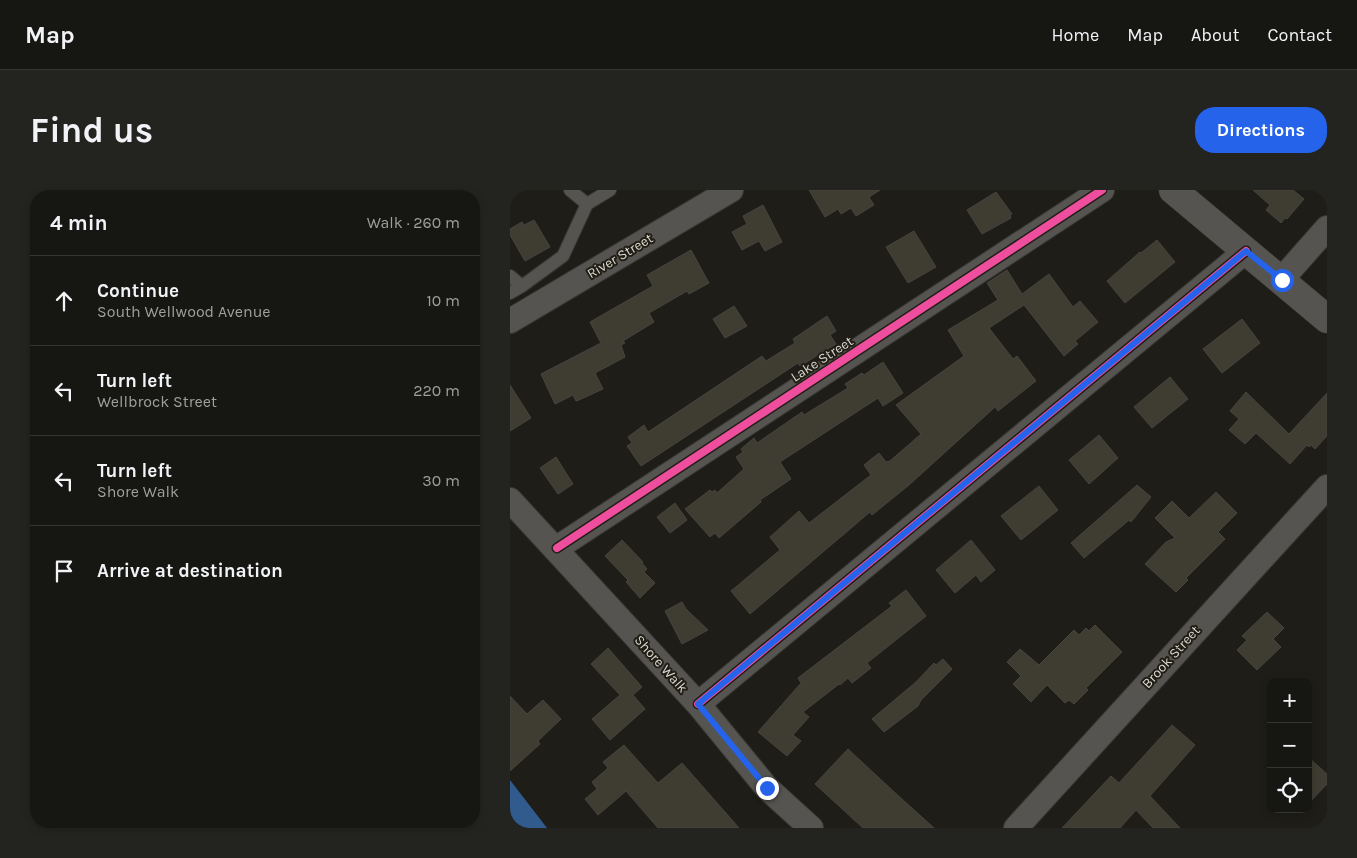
<!DOCTYPE html>
<html lang="en">
<head>
<meta charset="utf-8">
<style>
  :root { --surface:#161612; --page:#232320; --text:#f1f3f6; --muted:#9e9f9f; --line:#353532; --accent:#2563eb }
  body { margin:0; font-family:Karla,sans-serif; background:var(--page); color:var(--text) }
  .controls { position:absolute; right:15px; bottom:15px; display:grid; overflow:hidden; border-radius:10px; box-shadow:0 2px 8px #0003 }
  .controls button { width:45px; height:45px; display:grid; place-items:center; padding:0; border:0; border-bottom:1px solid var(--line); background:var(--surface); color:var(--text); font:25px sans-serif }
  .stop { position:absolute; width:15px; height:15px; margin:-11px; border:4px solid #2563eb; border-radius:50%; background:#fff }
  .stop.end { background:#2563eb; border-color:#fff; box-shadow:0 1px 5px #0008 }
  .list { margin:0; padding:0; list-style:none }
  h2 { display:flex; justify-content:space-between; align-items:center; height:65px; margin:0; padding:0 20px; font-size:21px }
  h2 small { font-size:16px; font-weight:400; color:var(--muted) }
  .list li { display:grid; grid-template-columns:32px 1fr auto; gap:15px; align-items:center; box-sizing:border-box; height:90px; padding:0 20px; border-top:1px solid var(--line) }
  .list b { display:block; font-size:19px; white-space:nowrap }
  .list p { margin:0; font-size:16px; white-space:nowrap; color:var(--muted) }
  .list em { font-size:16px; font-style:normal; color:var(--muted) }
  .icon { flex:none; width:28px; height:28px; fill:none; stroke:currentColor; stroke-width:2; stroke-linecap:round; stroke-linejoin:round }
  .map { position:relative; flex:none; width:817px; height:638px; overflow:hidden; border-radius:20px }
  header { display:flex; align-items:center; gap:30px; box-sizing:border-box; height:70px; padding:0 25px; background:var(--surface); border-bottom:1px solid var(--line) }
  header strong { font-size:24px }
  nav { display:flex; gap:28px; margin-inline-start:auto; font-size:18px }
  .intro { display:flex; align-items:center; justify-content:space-between; box-sizing:border-box; height:120px; padding:0 30px }
  h1 { margin:0; font-size:35px }
  .button { padding:12px 22px; border-radius:20px; background:var(--accent); color:#fff; font-size:18px; font-weight:700 }
  main { display:flex; gap:30px; padding:0 30px }
  aside { flex:1; background:var(--surface); border-radius:20px; box-shadow:0 2px 8px #0003 }
  .map>svg:first-child { display:block }
</style>
</head>
<body>
<header>
<strong>Map</strong>
<nav><a>Home</a><a>Map</a><a>About</a><a>Contact</a></nav>
</header>
<div class="intro"><h1>Find us</h1><a class="button">Directions</a></div>
<main>
<aside>
<h2>4 min<small>Walk · 260 m</small></h2>
<ul class="list">
<li><svg class="icon" aria-label="ahead" viewBox="0 0 24 24"><path d="M12 20V5M6 11l6-6 6 6"/></svg><div><b>Continue</b><p>South Wellwood Avenue</p></div><em>10 m</em></li>
<li><svg class="icon" aria-label="left" viewBox="0 0 24 24"><path d="M17 20v-9H6M10 6l-5 5 5 5"/></svg><div><b>Turn left</b><p>Wellbrock Street</p></div><em>220 m</em></li>
<li><svg class="icon" aria-label="left" viewBox="0 0 24 24"><path d="M17 20v-9H6M10 6l-5 5 5 5"/></svg><div><b>Turn left</b><p>Shore Walk</p></div><em>30 m</em></li>
<li><svg class="icon" aria-label="arrive" viewBox="0 0 24 24"><path d="M6 21V4h12l-3 4 3 4H6"/></svg><div><b>Arrive at destination</b></div></li>
</ul>
</aside>
<div class="map">
<svg width="817" height="638" viewBox="0 0 817 638">
  <rect width="100%" height="100%" fill="#1e1d18"/>
  <path fill="#305b8c" d="M 0,590 L 37,638 L 0,638 Z"/>
  <path fill="#3f3c32" stroke="#464540" d="M 299,0 L 370,0 L 359,7 L 364,15 L 346,26 L 341,18 L 331,24 L 328,19 L 315,27 Z
    M 743,0 L 783,0 L 794,9 L 777,29 L 775,28 L 771,33 L 756,20 L 760,15 Z
    M 486,2 L 502,24 L 500,25 L 501,28 L 472,44 L 457,20 Z
    M 253,15 L 272,52 L 255,61 L 249,51 L 232,60 L 222,42 L 237,34 L 233,26 Z
    M 24,30 L 40,57 L 15,71 L 0,45 L 0,39 L 12,32 L 14,35 Z
    M 404,41 L 426,77 L 398,93 L 376,57 Z
    M 647,50 L 665,72 L 615,113 L 597,91 L 630,62 L 631,63 Z
    M 181,60 L 199,93 L 179,104 L 177,101 L 139,123 L 144,132 L 113,151 L 115,153 L 111,155 L 115,167 L 85,183 L 93,199 L 69,210 L 66,211 L 63,205 L 45,214 L 31,184 L 91,153 L 80,132 L 143,96 L 137,85 Z
    M 497,80 L 512,104 L 539,84 L 563,117 L 570,111 L 588,132 L 565,151 L 568,154 L 554,166 L 514,115 L 479,138 L 503,169 L 507,166 L 526,191 L 488,221 L 485,217 L 399,295 L 362,325 L 360,322 L 240,424 L 221,401 L 270,360 L 260,347 L 289,321 L 299,333 L 361,285 L 354,275 L 369,263 L 376,272 L 380,271 L 411,244 L 386,215 L 454,166 L 438,140 L 488,110 L 477,93 Z
    M 224,116 L 237,136 L 215,148 L 203,129 Z
    M 317,126 L 326,141 L 320,145 L 326,154 L 290,176 L 288,173 L 131,276 L 117,256 L 122,253 L 118,247 L 134,235 L 138,242 L 252,166 L 256,171 L 285,153 L 283,149 Z
    M 732,129 L 750,153 L 712,183 L 693,159 Z
    M 373,172 L 393,203 L 373,216 L 368,208 L 270,272 L 281,289 L 250,310 L 251,312 L 209,348 L 205,343 L 200,347 L 175,319 L 200,300 L 202,302 L 205,300 L 207,303 L 234,279 L 226,267 L 233,262 L 231,259 L 244,248 L 247,253 L 292,222 L 294,225 L 338,198 L 335,194 L 352,183 L 354,185 Z
    M 660,187 L 678,209 L 642,238 L 624,217 Z
    M 0,195 L 21,228 L 0,241 Z
    M 736,202 L 779,244 L 817,203 L 817,246 L 805,259 L 801,255 L 799,257 L 797,255 L 780,274 L 746,243 L 735,254 L 719,240 L 729,229 L 720,221 Z
    M 589,245 L 608,268 L 579,294 L 559,270 Z
    M 46,267 L 63,294 L 48,304 L 30,278 Z
    M 627,295 L 641,307 L 621,332 L 619,330 L 574,368 L 561,353 Z
    M 529,296 L 548,320 L 511,350 L 491,326 Z
    M 706,302 L 727,323 L 708,342 L 715,349 L 676,388 L 678,390 L 666,402 L 635,374 L 656,352 L 665,348 L 645,328 L 662,311 L 679,328 Z
    M 165,313 L 177,330 L 160,343 L 147,327 Z
    M 112,350 L 133,372 L 132,373 L 137,379 L 134,382 L 145,393 L 130,408 L 116,392 L 118,390 L 95,366 Z
    M 461,350 L 485,380 L 471,392 L 466,385 L 445,403 L 426,380 Z
    M 396,400 L 416,426 L 357,473 L 361,478 L 342,493 L 338,488 L 330,495 L 329,494 L 293,522 L 299,527 L 283,545 L 291,551 L 277,566 L 248,542 L 291,493 L 288,488 L 382,416 L 379,413 Z
    M 172,412 L 176,419 L 198,440 L 172,454 L 155,421 Z
    M 757,422 L 774,438 L 763,449 L 771,457 L 747,480 L 727,460 L 737,450 L 732,446 Z
    M 585,435 L 612,462 L 576,498 L 578,500 L 564,514 L 559,510 L 555,513 L 537,495 L 521,512 L 503,494 L 511,486 L 497,472 L 510,459 L 529,475 L 564,440 L 569,445 L 576,438 L 579,441 Z
    M 98,458 L 132,497 L 123,505 L 135,519 L 100,550 L 82,529 L 110,505 L 81,474 Z
    M 433,469 L 442,479 L 411,510 L 408,516 L 374,542 L 362,529 L 406,492 L 424,473 L 426,475 Z
    M 0,506 L 17,524 L 33,510 L 51,529 L 28,551 L 30,554 L 0,581 Z
    M 662,535 L 685,555 L 640,606 L 670,638 L 643,638 L 626,620 L 610,638 L 552,638 L 601,586 L 609,593 Z
    M 114,555 L 148,593 L 172,573 L 229,638 L 148,638 L 116,601 L 88,625 L 75,609 L 87,599 L 82,592 L 98,578 L 93,572 Z
    M 338,559 L 382,600 L 424,638 L 353,638 L 305,594 Z
    M 798,567 L 817,584 L 817,594 L 798,614 Z"/>
  <g fill="none" stroke-linecap="round" stroke-linejoin="round">
    <defs>
      <path id="lane" d="M 60,0 L 77,14
        M 0,86 L 12,96 L 53,66 L 77,14 L 100,0
        M 0,103 L 12,96"/>
      <path id="street" d="M 772,89 L 817,38
        M 0,131 L 221,0
        M 0,310 L 188,514 L 257,598 L 301,638
        M 47,358 L 592,0
        M 188,514 L 736,61
        M 506,638 L 817,297"/>
      <path id="secondary" d="M 663,0 L 817,129"/>
    </defs>
    <use href="#lane" stroke="#3a3935" stroke-width="14"/>
    <use href="#street" stroke="#3a3935" stroke-width="26"/>
    <use href="#secondary" stroke="#3a3935" stroke-width="29"/>
    <use href="#lane" stroke="#555451" stroke-width="12"/>
    <use href="#street" stroke="#555451" stroke-width="24"/>
    <use href="#secondary" stroke="#555451" stroke-width="28"/>
    <defs>
      <path id="cycleway" d="M 47,358 L 592,0
        M 188,514 L 736,61"/>
    </defs>
    <use href="#cycleway" stroke="#211e15" stroke-width="11"/>
    <use href="#cycleway" stroke="#ef4d9e" stroke-width="8"/>
  </g>
  <g fill="none" stroke-linecap="round" stroke-linejoin="round">
    <path stroke="#2563eb" stroke-width="6" d="M 257,598 L 188,514 L 736,61 L 772,90"/>
  </g>
  <g text-anchor="middle" dominant-baseline="central" stroke-width="4" stroke-linejoin="round" paint-order="stroke">
    <g font-size="14" fill="#dad8d2" stroke="#211e15">
      <text transform="translate(110 66) rotate(-31)">River Street</text>
      <text transform="translate(312 169) rotate(-33)">Lake Street</text>
      <text transform="translate(661 467) rotate(-48)">Brook Street</text>
      <text transform="translate(151 474) rotate(48)">Shore Walk</text>
    </g>
  </g>
</svg>
<div class="controls">
<button>+</button>
<button>−</button>
<button><svg class="icon" aria-label="locate" viewBox="0 0 24 24"><circle cx="12" cy="12" r="6"/><path d="M12 2v4M12 18v4M2 12h4M18 12h4"/></svg></button>
</div>
<div class="stop" style="left:772px;top:90px"></div>
<div class="stop end" style="left:257px;top:598px"></div>
</div>
</main>
</body>
</html>
